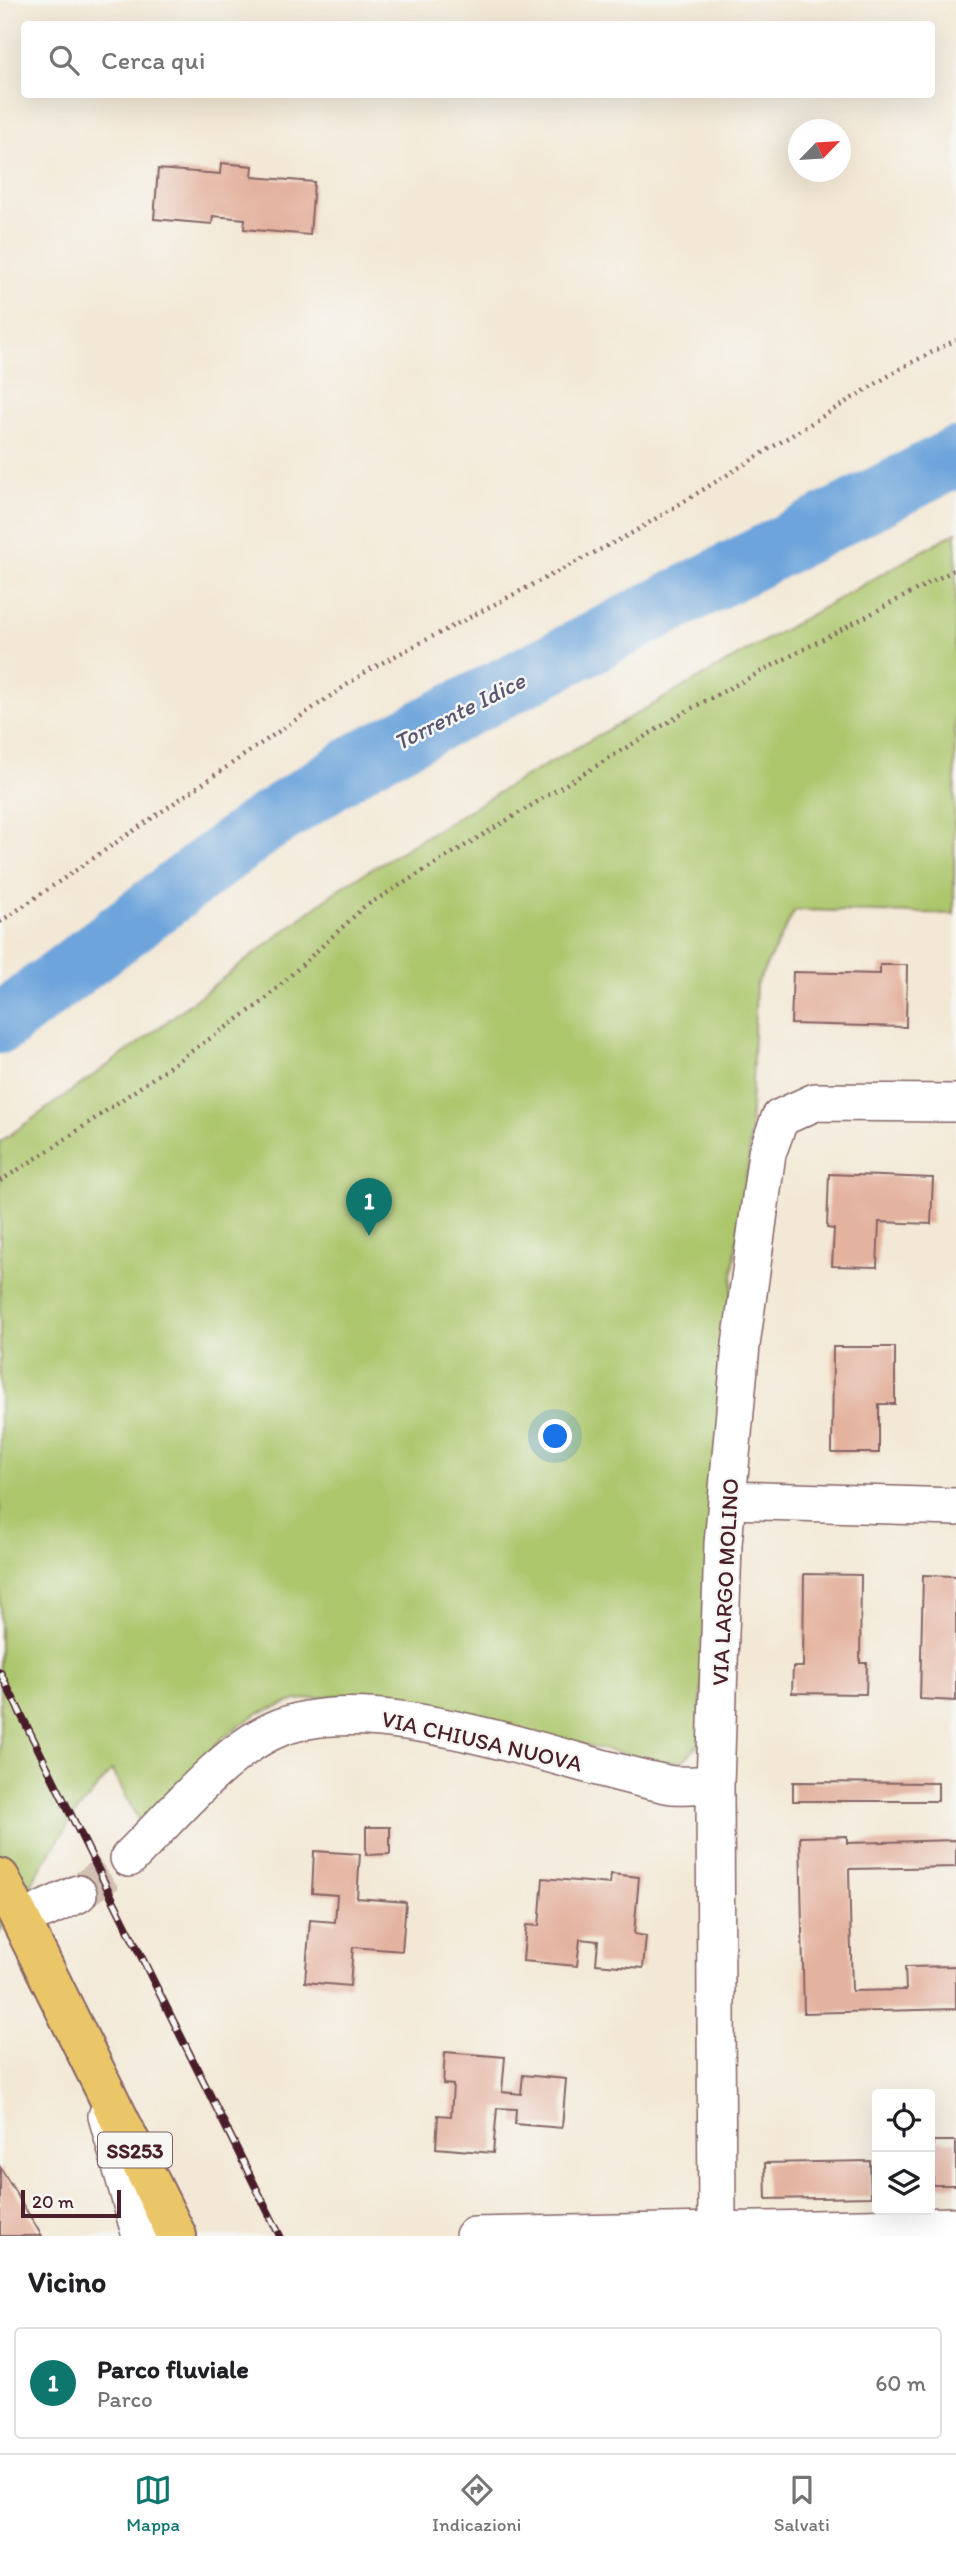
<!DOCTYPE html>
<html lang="it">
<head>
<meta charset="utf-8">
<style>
  :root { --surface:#fff; --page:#f2f2f2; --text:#202124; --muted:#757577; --line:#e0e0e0; --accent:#0f766e }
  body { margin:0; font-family:Itim,sans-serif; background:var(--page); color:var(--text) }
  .controls { position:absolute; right:21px; bottom:21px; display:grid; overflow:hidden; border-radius:7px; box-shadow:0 7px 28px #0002 }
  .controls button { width:63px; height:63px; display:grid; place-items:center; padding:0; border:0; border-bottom:2px solid var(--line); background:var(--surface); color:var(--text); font:35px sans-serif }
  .compass { position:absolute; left:788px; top:119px; width:63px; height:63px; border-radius:50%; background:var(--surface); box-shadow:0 7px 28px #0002; rotate:65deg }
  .scale { position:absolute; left:21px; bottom:18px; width:100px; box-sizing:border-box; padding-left:7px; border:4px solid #4a1f2b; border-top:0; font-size:19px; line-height:24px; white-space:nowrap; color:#4a1f2b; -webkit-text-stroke:5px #f6f6f2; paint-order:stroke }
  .you { position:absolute; left:556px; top:1437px; width:24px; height:24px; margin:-18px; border:5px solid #fff; border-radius:50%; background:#1a73e8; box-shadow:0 0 0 10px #1a73e833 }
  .badge { display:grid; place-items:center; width:46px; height:46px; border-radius:50%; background:var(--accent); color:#fff; font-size:23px; font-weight:700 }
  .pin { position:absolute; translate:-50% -58px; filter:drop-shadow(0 2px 4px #0008) }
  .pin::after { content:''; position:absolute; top:37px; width:24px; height:21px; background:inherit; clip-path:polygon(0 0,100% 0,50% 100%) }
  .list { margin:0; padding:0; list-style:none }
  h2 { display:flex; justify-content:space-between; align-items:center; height:91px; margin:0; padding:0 28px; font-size:30px }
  h2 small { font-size:23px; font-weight:400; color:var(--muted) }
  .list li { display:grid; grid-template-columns:46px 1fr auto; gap:21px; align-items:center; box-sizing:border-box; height:112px; margin:0 14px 14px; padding:0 14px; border:2px solid var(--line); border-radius:7px }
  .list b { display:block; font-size:26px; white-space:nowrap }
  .list p { margin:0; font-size:23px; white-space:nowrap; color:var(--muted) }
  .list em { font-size:23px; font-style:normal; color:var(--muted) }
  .icon { flex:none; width:38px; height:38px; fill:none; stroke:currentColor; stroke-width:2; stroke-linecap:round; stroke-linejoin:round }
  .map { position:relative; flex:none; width:956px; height:2236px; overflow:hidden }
  .search { position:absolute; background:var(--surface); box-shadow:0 7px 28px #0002; left:21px; right:21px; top:21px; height:77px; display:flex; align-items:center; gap:18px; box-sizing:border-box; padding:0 24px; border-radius:7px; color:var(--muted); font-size:26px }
  .sheet { height:217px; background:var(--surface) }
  nav { display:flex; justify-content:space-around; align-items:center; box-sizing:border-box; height:98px; border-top:2px solid var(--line); background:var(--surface); font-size:19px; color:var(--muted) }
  nav a { display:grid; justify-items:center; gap:4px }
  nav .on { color:var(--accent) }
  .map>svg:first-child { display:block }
</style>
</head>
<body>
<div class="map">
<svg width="956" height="2236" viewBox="0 0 956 2236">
  <rect width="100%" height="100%" fill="#f6f6f2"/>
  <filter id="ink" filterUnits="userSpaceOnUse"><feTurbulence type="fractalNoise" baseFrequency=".0143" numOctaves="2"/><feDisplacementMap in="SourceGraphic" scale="14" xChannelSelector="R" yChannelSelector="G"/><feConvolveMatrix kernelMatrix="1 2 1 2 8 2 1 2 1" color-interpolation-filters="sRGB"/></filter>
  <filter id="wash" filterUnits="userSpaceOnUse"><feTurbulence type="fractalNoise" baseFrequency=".00686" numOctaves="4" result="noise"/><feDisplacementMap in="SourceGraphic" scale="28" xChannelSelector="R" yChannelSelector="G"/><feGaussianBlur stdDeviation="1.57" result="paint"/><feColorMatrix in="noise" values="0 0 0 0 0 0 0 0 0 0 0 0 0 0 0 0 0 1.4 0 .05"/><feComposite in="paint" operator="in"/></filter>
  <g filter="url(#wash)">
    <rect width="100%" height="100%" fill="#f3e8d5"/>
    <path fill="#acc66c" stroke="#7b724c" stroke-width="2" d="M 956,532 L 954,914 L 795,910 L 756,985 L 749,1157 L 734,1262 L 701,1697 L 700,1743 L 683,1761 L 661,1762 L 352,1694 L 297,1700 L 258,1713 L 219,1741 L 167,1802 L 141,1825 L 112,1770 L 75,1814 L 0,1932 L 0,1142 L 139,1043 L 340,888 L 504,789 Z"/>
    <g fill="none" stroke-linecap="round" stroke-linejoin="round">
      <path stroke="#6da4db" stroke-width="60" d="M 0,1024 L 258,828 L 366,758 L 956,457"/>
    </g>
    <g id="blocks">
      <path fill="#e4b3a0" d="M 221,163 L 253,166 L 252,177 L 314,182 L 310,235 L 244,229 L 245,219 L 213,216 L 212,224 L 154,219 L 158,169 L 220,174 Z
        M 880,965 L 907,965 L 906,1027 L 791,1024 L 793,972 L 880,974 Z
        M 829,1174 L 933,1178 L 931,1224 L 879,1222 L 877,1267 L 832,1266 L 834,1229 L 827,1228 Z
        M 833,1347 L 895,1347 L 895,1404 L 879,1404 L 879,1453 L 832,1453 Z
        M 804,1574 L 861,1575 L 860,1663 L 867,1663 L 866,1694 L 792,1693 L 793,1667 L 803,1667 Z
        M 923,1575 L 956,1576 L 956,1701 L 920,1699 Z
        M 793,1782 L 938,1783 L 938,1801 L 793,1801 Z
        M 366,1827 L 390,1827 L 390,1854 L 366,1855 Z
        M 847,1836 L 847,1843 L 956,1840 L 956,1867 L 849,1869 L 852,1991 L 906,1990 L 905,1967 L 956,1966 L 956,2009 L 804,2013 L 800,1837 Z
        M 314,1851 L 360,1854 L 357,1898 L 406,1902 L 402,1951 L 353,1947 L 350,1986 L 305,1982 L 310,1920 L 335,1922 L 337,1895 L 312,1893 Z
        M 611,1874 L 639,1877 L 634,1934 L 646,1936 L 643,1968 L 596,1964 L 598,1941 L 580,1939 L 577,1966 L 523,1961 L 526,1925 L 539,1926 L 543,1878 L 610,1884 Z
        M 445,2052 L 505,2057 L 502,2092 L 521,2094 L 523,2075 L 566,2079 L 562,2128 L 515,2124 L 516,2109 L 497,2108 L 493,2153 L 436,2148 L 438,2115 L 451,2116 L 453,2085 L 443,2084 Z
        M 933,2141 L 956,2141 L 956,2185 L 933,2185 Z
        M 870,2161 L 871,2197 L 766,2199 L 765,2163 Z
        M 0,2167 L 42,2236 L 0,2236 Z"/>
    </g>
  </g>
  <g filter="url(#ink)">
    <use href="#blocks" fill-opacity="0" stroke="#856566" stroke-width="2"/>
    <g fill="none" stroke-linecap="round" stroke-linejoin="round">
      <path stroke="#d1c0b3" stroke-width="37" stroke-dasharray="37 18" stroke-linecap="butt" d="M 78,1894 L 129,1858"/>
      <defs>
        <path id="minor" d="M 728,1500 L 956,1507
          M 129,1858 C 169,1819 222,1754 272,1731 C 371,1684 561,1764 667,1784 C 682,1787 700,1784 715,1784
          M 43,1910 L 78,1894
          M 107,2116 L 141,2236
          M 717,2231 L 715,1784 L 723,1544 L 741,1345 L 767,1153 L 780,1118 L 815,1102 L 956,1103
          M 474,2236 L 956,2226"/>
        <path id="primary" d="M 0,1878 L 177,2236"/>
      </defs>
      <use href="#minor" stroke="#856566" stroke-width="40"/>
      <use href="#primary" stroke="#856566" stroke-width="42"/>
      <path stroke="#856566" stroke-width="4.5" stroke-dasharray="2 5" stroke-linecap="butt" d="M 0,922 L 370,669 L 634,532 L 903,367 L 956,340
        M 0,1181 L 54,1147 L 261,1003 L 364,907 L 690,709 L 956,569"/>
      <use href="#minor" stroke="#fff" stroke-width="37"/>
      <use href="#primary" stroke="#ebc669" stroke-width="38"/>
      <defs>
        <path id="rail" d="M 0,1672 L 280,2236"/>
      </defs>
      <use href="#rail" stroke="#4a1f2b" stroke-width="8"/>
      <use href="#rail" stroke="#f6f6f2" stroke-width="5" stroke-dasharray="16" stroke-linecap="butt"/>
    </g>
  </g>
  <g text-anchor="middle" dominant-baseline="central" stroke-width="5" stroke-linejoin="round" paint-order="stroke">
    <rect fill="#f6f6f2" stroke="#7e6067" stroke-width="2" x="98" y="2132.5" width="74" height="35" rx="5"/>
    <g font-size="21" font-weight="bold" fill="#4a1f2b">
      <text x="135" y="2150">SS253</text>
    </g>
    <g font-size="23" fill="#4a1f2b" stroke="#f6f6f2">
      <text transform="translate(725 1582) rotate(-87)">VIA LARGO MOLINO</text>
      <text transform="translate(482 1741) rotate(13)">VIA CHIUSA NUOVA</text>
    </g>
    <g font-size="24" font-style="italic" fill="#585471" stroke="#f6f6f2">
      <text transform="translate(459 711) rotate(-27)">Torrente Idice</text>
    </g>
  </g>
</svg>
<div class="controls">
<button><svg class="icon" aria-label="locate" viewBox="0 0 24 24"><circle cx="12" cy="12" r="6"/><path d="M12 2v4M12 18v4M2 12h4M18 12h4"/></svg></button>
<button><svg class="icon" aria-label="layers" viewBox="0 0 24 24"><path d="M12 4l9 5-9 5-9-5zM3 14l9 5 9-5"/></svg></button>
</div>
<svg class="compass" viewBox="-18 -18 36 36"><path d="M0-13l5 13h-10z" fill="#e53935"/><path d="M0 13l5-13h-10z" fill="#757577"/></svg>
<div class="scale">20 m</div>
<div class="you"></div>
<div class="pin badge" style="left:369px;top:1236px">1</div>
<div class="search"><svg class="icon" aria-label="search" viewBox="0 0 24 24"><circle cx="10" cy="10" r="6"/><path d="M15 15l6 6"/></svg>Cerca qui</div>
</div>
<section class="sheet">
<h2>Vicino<small></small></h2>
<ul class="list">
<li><span class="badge">1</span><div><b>Parco fluviale</b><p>Parco</p></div><em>60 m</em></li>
</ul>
</section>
<nav>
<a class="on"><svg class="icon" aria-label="map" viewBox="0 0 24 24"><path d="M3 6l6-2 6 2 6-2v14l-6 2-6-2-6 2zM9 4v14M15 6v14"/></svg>Mappa</a>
<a><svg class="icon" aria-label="directions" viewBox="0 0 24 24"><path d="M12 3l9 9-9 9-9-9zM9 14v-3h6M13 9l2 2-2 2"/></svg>Indicazioni</a>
<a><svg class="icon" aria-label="saved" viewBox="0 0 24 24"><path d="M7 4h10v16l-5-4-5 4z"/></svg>Salvati</a>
</nav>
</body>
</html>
